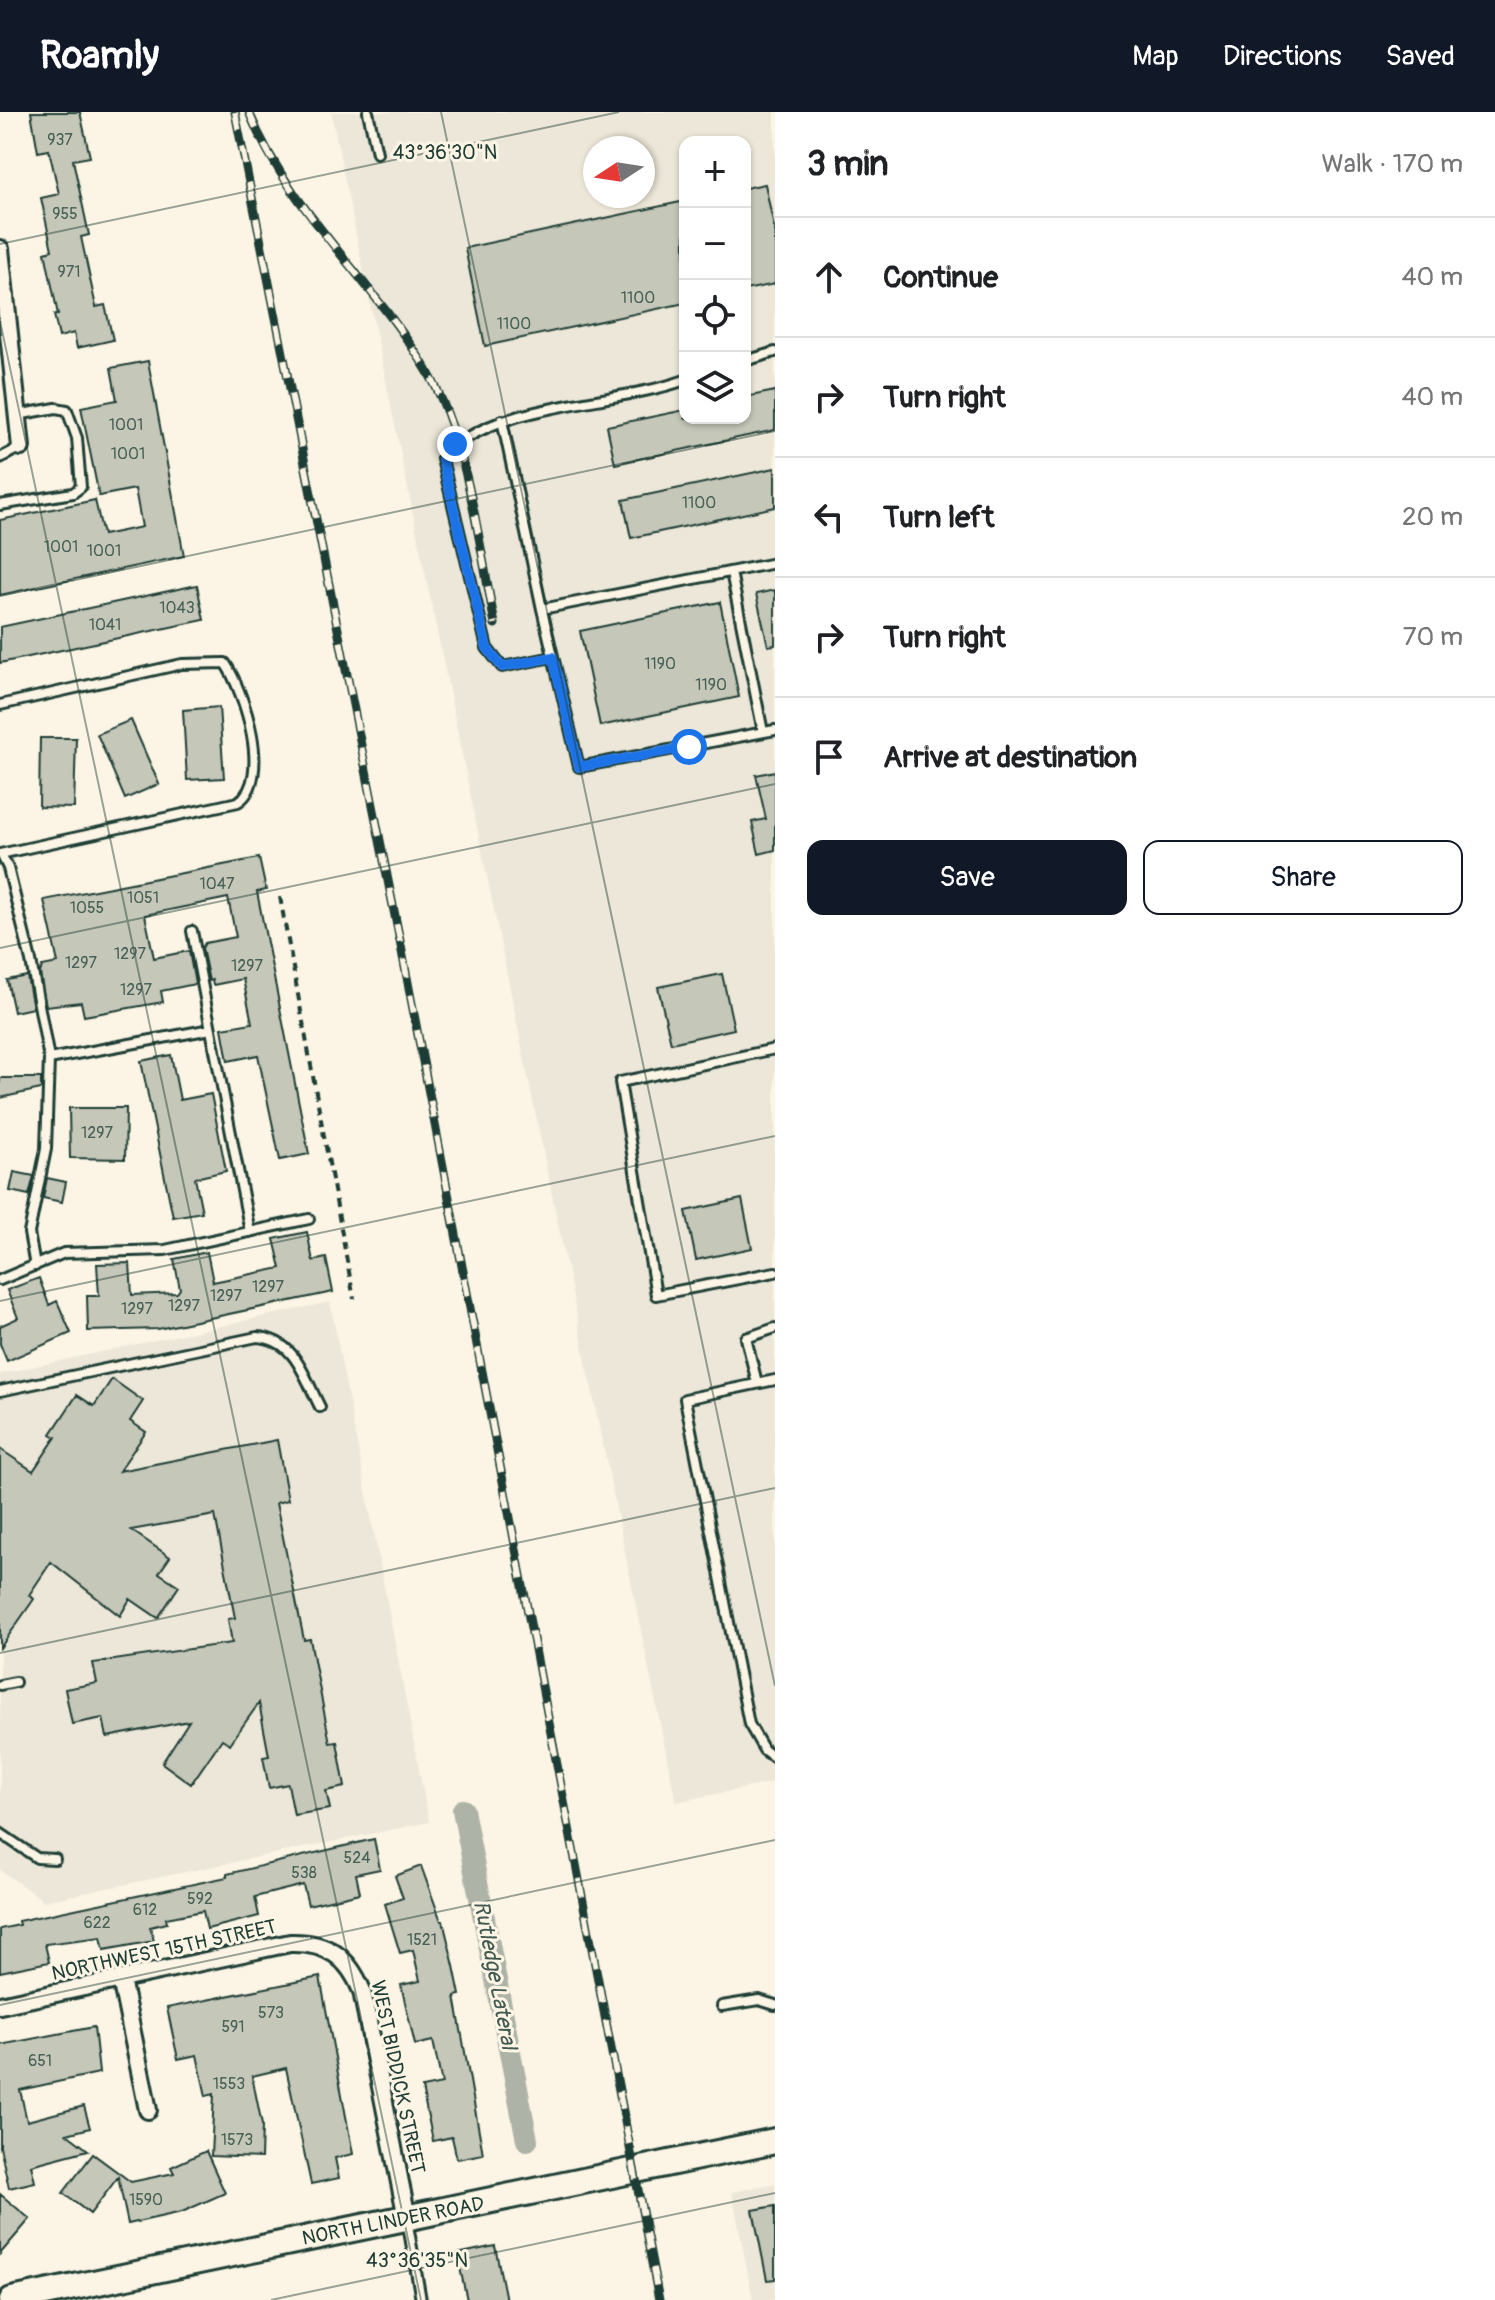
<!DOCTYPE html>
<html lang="en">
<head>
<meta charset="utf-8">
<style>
  :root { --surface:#fff; --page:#f6f6f6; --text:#202124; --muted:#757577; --line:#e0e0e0; --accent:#111827 }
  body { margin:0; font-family:Pangolin,sans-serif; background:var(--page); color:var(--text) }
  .controls { position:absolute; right:24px; top:24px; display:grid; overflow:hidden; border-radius:16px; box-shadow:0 2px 6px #0004 }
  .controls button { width:72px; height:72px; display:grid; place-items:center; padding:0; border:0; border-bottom:2px solid var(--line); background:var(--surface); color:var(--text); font:40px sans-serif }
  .compass { position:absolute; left:583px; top:24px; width:72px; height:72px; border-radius:50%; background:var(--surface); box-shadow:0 2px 6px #0004; rotate:258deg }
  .stop { position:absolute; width:24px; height:24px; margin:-18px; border:6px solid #1a73e8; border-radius:50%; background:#fff }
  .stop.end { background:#1a73e8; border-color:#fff; box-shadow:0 2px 8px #0008 }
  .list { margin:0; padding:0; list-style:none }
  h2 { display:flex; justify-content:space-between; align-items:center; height:104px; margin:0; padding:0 32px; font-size:34px }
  h2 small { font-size:26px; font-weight:400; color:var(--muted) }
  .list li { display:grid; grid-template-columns:52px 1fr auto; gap:24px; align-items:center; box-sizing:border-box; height:120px; padding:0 32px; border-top:2px solid var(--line) }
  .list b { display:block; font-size:30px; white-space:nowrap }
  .list em { font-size:26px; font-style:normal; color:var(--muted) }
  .actions { display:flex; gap:16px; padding:24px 32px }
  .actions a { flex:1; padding:18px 0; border:2px solid var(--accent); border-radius:16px; text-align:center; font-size:28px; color:var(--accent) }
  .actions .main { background:var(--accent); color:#fff }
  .icon { flex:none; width:44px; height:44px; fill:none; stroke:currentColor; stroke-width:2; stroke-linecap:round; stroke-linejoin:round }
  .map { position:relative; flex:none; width:775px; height:2188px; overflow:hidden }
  header { display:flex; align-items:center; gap:48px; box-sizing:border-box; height:112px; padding:0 40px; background:var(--accent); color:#fff }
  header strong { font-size:38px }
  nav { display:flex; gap:44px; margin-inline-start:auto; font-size:28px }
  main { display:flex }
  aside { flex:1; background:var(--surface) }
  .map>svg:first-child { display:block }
</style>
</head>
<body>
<header>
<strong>Roamly</strong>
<nav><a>Map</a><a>Directions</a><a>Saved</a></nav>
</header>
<main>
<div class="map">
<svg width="775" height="2188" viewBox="0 0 775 2188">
  <rect width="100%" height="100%" fill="#fcf5e5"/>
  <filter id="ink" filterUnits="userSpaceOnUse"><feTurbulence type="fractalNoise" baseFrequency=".0125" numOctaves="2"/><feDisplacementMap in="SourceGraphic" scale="16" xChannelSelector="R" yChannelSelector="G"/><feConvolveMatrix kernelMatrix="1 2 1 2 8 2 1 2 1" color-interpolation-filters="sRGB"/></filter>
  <g filter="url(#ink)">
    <path fill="#ece7d8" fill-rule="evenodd" d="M 331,0 L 775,0 L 775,1670 L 676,1690 ZM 685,30 L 745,30 L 745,306 L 685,306 ZM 595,36 L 643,36 L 643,84 L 595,84 Z
      M 330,1190 L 429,1710 L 44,1789 L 0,1758 L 0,1262 Z
      M 775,2071 L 775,2188 L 753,2188 L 732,2080 Z"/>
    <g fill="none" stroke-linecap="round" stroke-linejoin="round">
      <path stroke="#aeb3a7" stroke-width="22" d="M 463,1698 L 527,2028"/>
    </g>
    <path fill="#c5c7b9" stroke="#1f3d34" stroke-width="2" d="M 31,0 L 80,0 L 90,45 L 73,48 L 89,123 L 81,125 L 96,195 L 105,193 L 113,228 L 77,236 L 74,221 L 59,225 L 54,203 L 58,203 L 45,140 L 52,138 L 41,86 L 59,82 L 49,38 L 38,40 Z
      M 765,72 L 775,120 L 775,172 L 745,178 L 745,76 Z
      M 685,89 L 685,191 L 485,234 L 465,136 Z
      M 148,249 L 184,444 L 0,483 L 0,408 L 95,388 L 103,423 L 142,415 L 135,377 L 99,384 L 81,295 L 117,288 L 111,256 Z
      M 775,279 L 775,318 L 615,352 L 607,314 L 685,298 L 685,306 L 745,306 L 745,285 Z
      M 775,356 L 775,395 L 631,426 L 623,388 Z
      M 197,473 L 204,508 L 0,551 L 0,515 Z
      M 775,478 L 775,533 L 768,534 L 756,482 Z
      M 720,490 L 739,585 L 600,614 L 580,519 Z
      M 219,595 L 224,666 L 187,668 L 183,598 Z
      M 131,608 L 159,672 L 125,687 L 97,622 Z
      M 40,626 L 76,626 L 74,696 L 39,695 Z
      M 775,659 L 775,738 L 759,742 L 752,710 L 766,707 L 756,663 Z
      M 259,746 L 266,778 L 257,780 L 309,1042 L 280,1048 L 258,943 L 228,949 L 222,916 L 252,911 L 243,867 L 213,873 L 212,868 L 209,869 L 202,836 L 205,831 L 236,825 L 228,786 L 145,803 L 154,846 L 189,839 L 195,872 L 161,879 L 163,890 L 84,904 L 81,890 L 46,894 L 40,861 L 42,854 L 58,851 L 44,788 Z
      M 722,862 L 734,917 L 671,931 L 658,875 Z
      M 27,864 L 33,896 L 14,900 L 7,868 Z
      M 171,943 L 180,988 L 211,982 L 226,1059 L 195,1066 L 202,1100 L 173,1105 L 141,949 Z
      M 0,966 L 41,966 L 41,977 L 0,986 Z
      M 69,996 L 126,996 L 125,1047 L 70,1046 Z
      M 14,1060 L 34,1064 L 29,1083 L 10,1079 Z
      M 47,1066 L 66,1070 L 62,1090 L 43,1086 Z
      M 742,1087 L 752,1136 L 696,1148 L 686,1099 Z
      M 307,1120 L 313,1149 L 326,1146 L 333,1180 L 158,1217 L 88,1219 L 87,1184 L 99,1184 L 97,1152 L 130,1151 L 132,1183 L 177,1181 L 180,1177 L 174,1147 L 207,1140 L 213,1170 L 281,1156 L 274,1127 Z
      M 39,1166 L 49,1193 L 57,1189 L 71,1221 L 7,1249 L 0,1232 L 0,1214 L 18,1206 L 7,1178 Z
      M 112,1267 L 143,1289 L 130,1309 L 146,1320 L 119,1359 L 277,1328 L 288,1388 L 276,1391 L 304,1528 L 310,1527 L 330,1631 L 337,1630 L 345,1675 L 326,1679 L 330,1697 L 294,1703 L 288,1672 L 269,1676 L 263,1645 L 269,1644 L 259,1591 L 230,1632 L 222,1627 L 191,1672 L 162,1651 L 189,1609 L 107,1625 L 103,1606 L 72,1612 L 65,1577 L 97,1571 L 93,1551 L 232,1531 L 228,1507 L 235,1506 L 215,1403 L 131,1418 L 170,1445 L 159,1461 L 179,1474 L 158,1506 L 130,1487 L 120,1504 L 51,1450 L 29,1483 L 34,1487 L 0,1536 L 0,1337 L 33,1359 L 56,1325 L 51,1322 L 77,1283 L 94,1294 Z
      M 374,1727 L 380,1757 L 356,1762 L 360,1781 L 308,1793 L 303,1773 L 255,1785 L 259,1804 L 207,1817 L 203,1799 L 166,1806 L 167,1811 L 150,1815 L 154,1829 L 104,1838 L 101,1825 L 45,1832 L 49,1850 L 0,1860 L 0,1817 L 19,1813 L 18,1809 L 227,1765 L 227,1762 Z
      M 421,1754 L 441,1809 L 443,1809 L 454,1854 L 460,1883 L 455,1884 L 483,2042 L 457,2047 L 452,2025 L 433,2029 L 422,1976 L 442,1972 L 433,1929 L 415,1933 L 401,1873 L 420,1869 L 413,1838 L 400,1841 L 385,1792 L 403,1786 L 395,1764 Z
      M 320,1865 L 353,2042 L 335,2046 L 339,2066 L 311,2072 L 286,1956 L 252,1964 L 262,2013 L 261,2046 L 211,2044 L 214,1982 L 206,1984 L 197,1943 L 178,1947 L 167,1896 Z
      M 94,1915 L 99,1961 L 20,1978 L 27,2009 L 84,1994 L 90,2016 L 67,2022 L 88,2038 L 31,2053 L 35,2070 L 9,2076 L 0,2035 L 0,1933 Z
      M 206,2039 L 225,2081 L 182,2100 L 128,2112 L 118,2065 L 90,2102 L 63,2081 L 93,2042 L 131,2070 L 174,2061 L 171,2055 Z
      M 0,2082 L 30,2107 L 0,2142 Z
      M 775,2094 L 775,2167 L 767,2168 L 753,2098 Z
      M 495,2134 L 506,2188 L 467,2188 L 457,2142 Z"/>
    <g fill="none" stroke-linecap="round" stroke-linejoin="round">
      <defs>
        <path id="service" d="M 368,0 L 377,41
          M 745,249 L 775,240
          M 502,308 L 542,497
          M 0,346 L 21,335
          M 0,393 L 73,381 L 81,375 L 77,326 L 67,298 L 56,296 L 17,303
          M 775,451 L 542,497 L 579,655 L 775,618
          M 731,460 L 763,620
          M 553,545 L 502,555 L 487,536 L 442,347 C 491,289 614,294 685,268
          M 0,593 L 182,552 L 225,551 C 244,579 273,667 238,690 L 0,742
          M 1,742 L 8,756 L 31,849 L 49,947 L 46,1037 L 29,1121 L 35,1154
          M 192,819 L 250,1120
          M 775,937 L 620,970 L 656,1183 L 775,1160
          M 49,947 L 211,917
          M 0,1168 L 64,1141 L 165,1138 L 309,1107
          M 775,1268 L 685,1287 L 749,1612 L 764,1638 L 775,1646
          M 757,1271 L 746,1226 L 775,1216
          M 0,1279 L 257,1225 C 295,1227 304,1264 320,1295
          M 0,1573 L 15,1570
          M 0,1721 L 37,1746 L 55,1747
          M 722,1894 L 759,1888 L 775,1893
          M 407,2107 L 421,2188"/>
        <path id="minor" d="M 0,137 L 21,335
          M 121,1867 L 148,1998
          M 0,1893 L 290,1831 C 328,1830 348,1845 362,1879 L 407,2106"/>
        <path id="secondary" d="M 12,2188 L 775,2029"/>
      </defs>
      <use href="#service" stroke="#1f3d34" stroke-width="14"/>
      <use href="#minor" stroke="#1f3d34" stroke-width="22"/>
      <use href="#secondary" stroke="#1f3d34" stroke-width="30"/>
      <path stroke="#1f3d34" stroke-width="4" stroke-dasharray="8 6" stroke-linecap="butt" d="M 280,785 L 354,1187"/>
      <use href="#service" stroke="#fcf5e5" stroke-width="8"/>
      <use href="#minor" stroke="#fcf5e5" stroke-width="16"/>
      <use href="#secondary" stroke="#fcf5e5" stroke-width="24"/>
      <defs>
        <path id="rail" d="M 235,0 L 401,834 L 659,2188
          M 249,0 C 289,99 374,169 428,260 C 468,330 479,433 495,512"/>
      </defs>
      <use href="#rail" stroke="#1f3d34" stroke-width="9"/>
      <use href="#rail" stroke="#fcf5e5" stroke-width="6" stroke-dasharray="18" stroke-linecap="butt"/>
    </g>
  </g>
  <g fill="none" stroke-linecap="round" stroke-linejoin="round" filter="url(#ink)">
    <path stroke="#1a73e8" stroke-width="10" d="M 455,332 L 442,347 L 487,536 L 502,555 L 553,545 L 579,655 L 689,635"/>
  </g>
  <path fill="none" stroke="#1f3d34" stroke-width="2" stroke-opacity="0.45" d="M 441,0 L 775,1574M 0,132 L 619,0M 0,209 L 421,2188M 0,484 L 775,319M 0,836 L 775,672M 0,1189 L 775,1024M 0,1541 L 775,1376M 0,1893 L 775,1728M 271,2188 L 775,2081"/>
  <g text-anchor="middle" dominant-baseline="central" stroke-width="6" stroke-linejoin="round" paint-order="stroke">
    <g font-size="16" fill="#486055">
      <text x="60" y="28">937</text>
      <text x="65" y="102">955</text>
      <text x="69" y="160">971</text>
      <text x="638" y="186">1100</text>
      <text x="514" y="212">1100</text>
      <text x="126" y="313">1001</text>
      <text x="128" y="342">1001</text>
      <text x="699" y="391">1100</text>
      <text x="61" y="435">1001</text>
      <text x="104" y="439">1001</text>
      <text x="177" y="496">1043</text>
      <text x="105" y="513">1041</text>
      <text x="660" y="552">1190</text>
      <text x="711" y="573">1190</text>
      <text x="217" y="772">1047</text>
      <text x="143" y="786">1051</text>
      <text x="87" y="796">1055</text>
      <text x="130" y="842">1297</text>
      <text x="81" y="851">1297</text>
      <text x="247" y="854">1297</text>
      <text x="136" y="878">1297</text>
      <text x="97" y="1021">1297</text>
      <text x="268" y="1175">1297</text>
      <text x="226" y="1184">1297</text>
      <text x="184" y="1194">1297</text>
      <text x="137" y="1197">1297</text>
      <text x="357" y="1746">524</text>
      <text x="304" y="1761">538</text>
      <text x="200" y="1787">592</text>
      <text x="145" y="1798">612</text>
      <text x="97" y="1811">622</text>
      <text x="422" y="1828">1521</text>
      <text x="271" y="1901">573</text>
      <text x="233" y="1915">591</text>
      <text x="40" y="1949">651</text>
      <text x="229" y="1972">1553</text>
      <text x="237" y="2028">1573</text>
      <text x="146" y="2088">1590</text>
    </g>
    <g font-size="20" fill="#1f3d34" stroke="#fcf5e5">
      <text transform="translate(164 1838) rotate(-12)">NORTHWEST 15TH STREET</text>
      <text transform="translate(398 1965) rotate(78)">WEST BIDDICK STREET</text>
      <text transform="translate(393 2109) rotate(-11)">NORTH LINDER ROAD</text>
    </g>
    <g font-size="22" font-style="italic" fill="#435a51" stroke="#fcf5e5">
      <text transform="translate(495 1863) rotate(79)">Rutledge Lateral</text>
    </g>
  </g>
  <g font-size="20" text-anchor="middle" fill="#1f3d34" stroke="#fcf5e5" stroke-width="6" stroke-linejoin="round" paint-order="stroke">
    <text x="445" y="47">43°36'30"N</text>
    <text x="417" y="2155">43°36'35"N</text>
  </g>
</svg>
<div class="controls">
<button>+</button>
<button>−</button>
<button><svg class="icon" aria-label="locate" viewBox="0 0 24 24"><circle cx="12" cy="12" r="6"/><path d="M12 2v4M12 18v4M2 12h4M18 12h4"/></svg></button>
<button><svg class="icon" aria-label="layers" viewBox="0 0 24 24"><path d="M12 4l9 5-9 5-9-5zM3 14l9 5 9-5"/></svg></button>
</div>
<svg class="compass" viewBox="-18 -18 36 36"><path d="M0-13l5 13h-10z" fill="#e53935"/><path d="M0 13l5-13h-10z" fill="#757577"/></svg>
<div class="stop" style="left:689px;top:635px"></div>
<div class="stop end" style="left:455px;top:332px"></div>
</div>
<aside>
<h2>3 min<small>Walk · 170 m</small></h2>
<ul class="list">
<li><svg class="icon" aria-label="ahead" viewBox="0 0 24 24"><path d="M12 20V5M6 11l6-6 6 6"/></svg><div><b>Continue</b></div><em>40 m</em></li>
<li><svg class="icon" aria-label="right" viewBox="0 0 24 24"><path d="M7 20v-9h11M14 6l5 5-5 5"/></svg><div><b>Turn right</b></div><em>40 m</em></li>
<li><svg class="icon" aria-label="left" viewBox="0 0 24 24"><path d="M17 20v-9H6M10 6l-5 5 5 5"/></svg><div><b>Turn left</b></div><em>20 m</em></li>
<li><svg class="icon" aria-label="right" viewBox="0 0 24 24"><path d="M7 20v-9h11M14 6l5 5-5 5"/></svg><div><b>Turn right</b></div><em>70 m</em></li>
<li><svg class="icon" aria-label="arrive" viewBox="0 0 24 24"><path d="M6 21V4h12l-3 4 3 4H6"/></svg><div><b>Arrive at destination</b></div></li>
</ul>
<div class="actions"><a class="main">Save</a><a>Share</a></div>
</aside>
</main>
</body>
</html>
